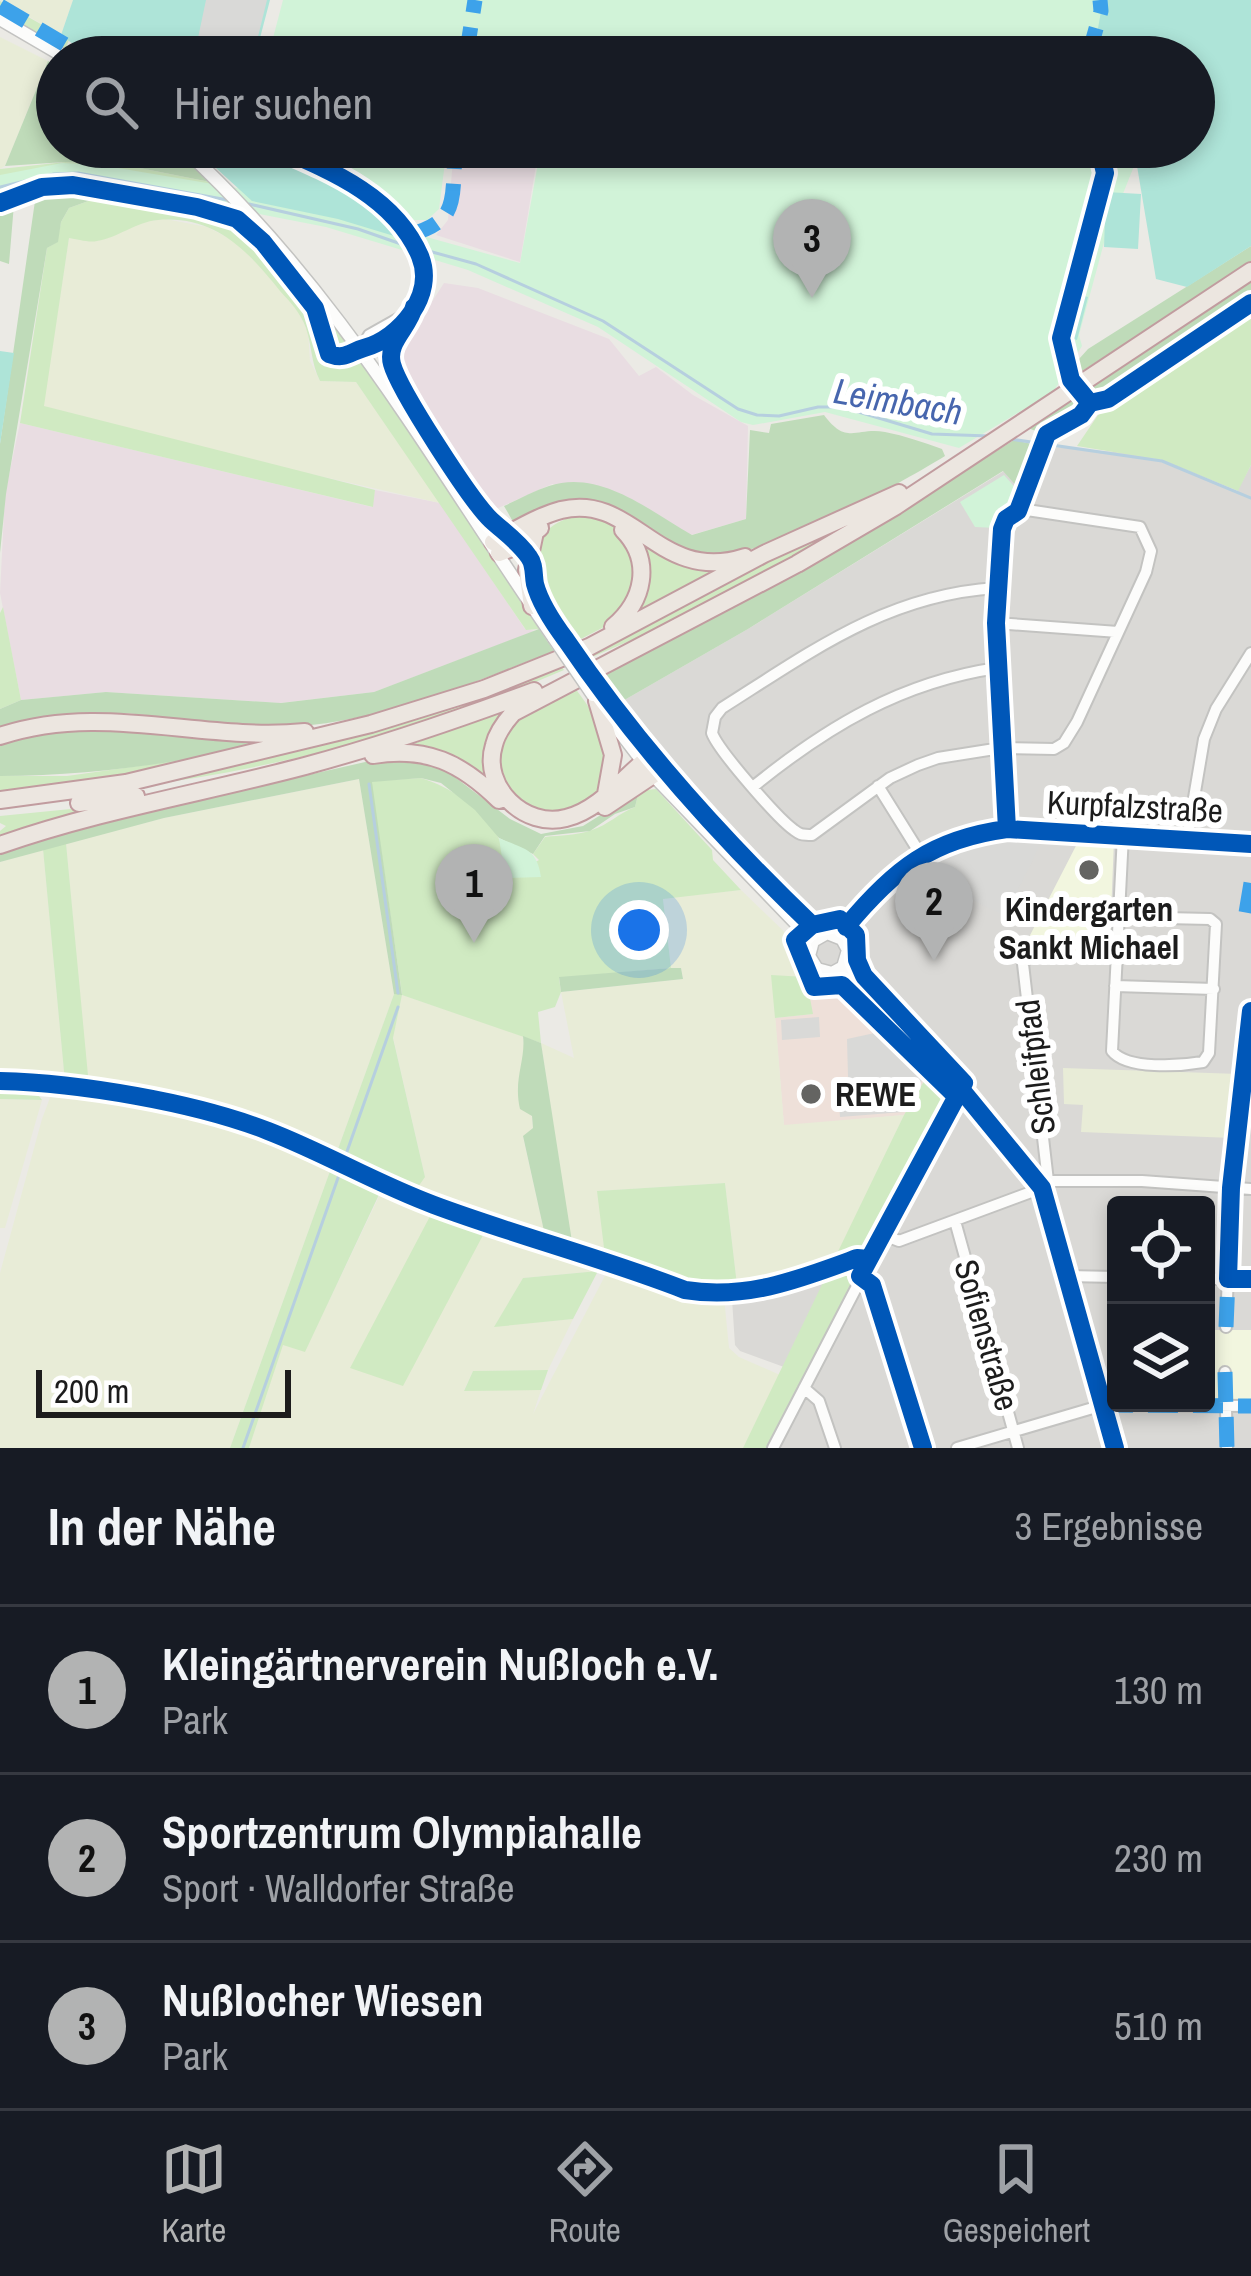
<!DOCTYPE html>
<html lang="de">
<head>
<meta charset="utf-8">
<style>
  :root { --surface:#171b24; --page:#20242c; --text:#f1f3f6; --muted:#9ea1a6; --line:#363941; --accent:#b2b3b3 }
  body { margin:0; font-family:"Archivo Narrow",sans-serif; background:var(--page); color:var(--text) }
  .controls { position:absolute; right:36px; bottom:36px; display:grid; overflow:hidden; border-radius:12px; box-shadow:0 6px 18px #0003 }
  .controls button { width:108px; height:108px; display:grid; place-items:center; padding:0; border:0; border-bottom:3px solid var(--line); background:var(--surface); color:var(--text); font:60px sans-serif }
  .scale { position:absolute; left:36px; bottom:30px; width:255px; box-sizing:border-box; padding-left:12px; border:6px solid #1c1c1c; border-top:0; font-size:33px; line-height:42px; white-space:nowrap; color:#1c1c1c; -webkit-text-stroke:9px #fff; paint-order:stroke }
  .you { position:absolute; left:639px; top:930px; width:42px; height:42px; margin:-30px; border:9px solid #fff; border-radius:50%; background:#1a73e8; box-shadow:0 0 0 18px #1a73e833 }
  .badge { display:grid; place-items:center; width:78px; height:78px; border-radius:50%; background:var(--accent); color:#111; font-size:39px; font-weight:700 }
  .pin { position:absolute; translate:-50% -99px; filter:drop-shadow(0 3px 6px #0008) }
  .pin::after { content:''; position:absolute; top:63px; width:42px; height:36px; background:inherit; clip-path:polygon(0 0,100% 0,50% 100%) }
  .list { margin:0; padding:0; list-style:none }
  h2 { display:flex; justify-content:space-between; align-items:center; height:156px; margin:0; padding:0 48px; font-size:51px }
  h2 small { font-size:39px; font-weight:400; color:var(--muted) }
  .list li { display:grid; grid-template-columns:78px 1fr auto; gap:36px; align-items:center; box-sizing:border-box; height:168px; padding:0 48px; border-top:3px solid var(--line) }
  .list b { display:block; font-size:45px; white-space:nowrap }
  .list p { margin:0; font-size:39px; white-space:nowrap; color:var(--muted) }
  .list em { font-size:39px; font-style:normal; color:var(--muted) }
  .icon { flex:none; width:66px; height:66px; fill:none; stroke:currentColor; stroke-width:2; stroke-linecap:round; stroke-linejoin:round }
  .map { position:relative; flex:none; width:1251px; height:1448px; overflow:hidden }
  .search { position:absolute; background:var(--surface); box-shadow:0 6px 18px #0003; left:36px; right:36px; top:36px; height:132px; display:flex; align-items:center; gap:30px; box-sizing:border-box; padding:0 42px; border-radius:66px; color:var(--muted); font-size:45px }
  .sheet { height:660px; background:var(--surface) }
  nav { display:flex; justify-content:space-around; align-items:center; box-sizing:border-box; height:168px; border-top:3px solid var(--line); background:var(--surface); font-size:33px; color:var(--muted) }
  nav a { display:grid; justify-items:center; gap:6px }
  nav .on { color:var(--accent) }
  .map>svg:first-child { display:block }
</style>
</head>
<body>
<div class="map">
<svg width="1251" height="1448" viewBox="0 0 1251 1448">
  <rect width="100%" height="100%" fill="#ebeae5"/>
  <path fill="#dad9d6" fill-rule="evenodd" d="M 1041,446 L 1140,454 L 1237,491 L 1251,465 L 1251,1448 L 767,1448 L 949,1095 L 930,1071 L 879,1025 L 838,993 L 806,977 L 796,943 L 806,926 L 614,706 L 748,629 L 1004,471 L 1020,489 ZM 1116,1205 L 1206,1205 L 1206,1403 L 1116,1403 Z
    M 829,1274 L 784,1367 L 740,1351 L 735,1345 L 732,1299 L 737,1296 L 770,1295 Z"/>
  <path fill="#eee0d9" d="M 806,977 L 839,993 L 930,1071 L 904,1115 L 784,1126 L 775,1018 L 812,1014 Z"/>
  <path fill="#e9dde2" d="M 454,147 L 539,147 L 520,262 L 436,235 L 448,220 Z
    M 444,283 L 478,288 L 609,339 L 639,376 L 656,367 L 693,395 L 748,426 L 746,519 L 691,535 L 619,493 L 552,484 L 487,513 L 401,362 L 404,345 Z
    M 20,423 L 372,507 L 375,490 L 440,503 L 525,629 L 535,631 L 374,692 L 280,703 L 106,692 L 21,700 L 0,593 L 5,494 Z"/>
  <path fill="#f2f6df" d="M 1080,838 L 1114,840 L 1109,964 L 1039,959 L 1041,953 L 1025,945 Z
    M 1206,1330 L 1251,1330 L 1251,1400 L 1206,1399 Z"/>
  <path fill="#e8ecd7" d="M 0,0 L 73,0 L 61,35 Z
    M 0,37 L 48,61 L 5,166 L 0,169 Z
    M 165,219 L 207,227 L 238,243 L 267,270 L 295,304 L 308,332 L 310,361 L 320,381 L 356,382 L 440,503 L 249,460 L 43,406 L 69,238 L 97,241 L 138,222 Z
    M 359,779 L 394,994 L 230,1448 L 0,1448 L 0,1273 L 42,1119 L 51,1095 L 64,1083 L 0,1079 L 0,862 L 43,849 L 65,1081 L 88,1086 L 66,843 L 164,818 Z
    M 741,890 L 796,943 L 806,977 L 772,976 L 784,1125 L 904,1115 L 834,1264 L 777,1283 L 737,1285 L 725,1183 L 598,1191 L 605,1256 L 598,1271 L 523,1278 L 495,1326 L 573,1319 L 548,1370 L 473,1371 L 464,1390 L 541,1390 L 533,1414 L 608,1270 L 620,1271 L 692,1298 L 724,1297 L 729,1348 L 739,1357 L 780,1375 L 743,1448 L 249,1448 L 283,1344 L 305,1351 L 385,1184 L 425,1177 L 393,1037 L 402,995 L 523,1036 L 533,1128 L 523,1137 L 546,1240 L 572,1248 L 541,1043 L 574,1058 L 561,992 L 683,979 L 681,968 L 671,968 L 663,898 Z
    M 1063,1068 L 1239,1074 L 1232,1138 L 1081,1132 L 1083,1105 L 1064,1104 Z
    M 0,1099 L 42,1100 L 5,1228 L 0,1228 Z"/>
  <path fill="#d0eac2" d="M 0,1 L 69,40 L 65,50 L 0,11 Z
    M 65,162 L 120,164 L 215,183 L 278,252 L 369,370 L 539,629 L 526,630 L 356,382 L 320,381 C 311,363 312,346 306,328 C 300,312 291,303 280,291 C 248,251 215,215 158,220 C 135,222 118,238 97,241 C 89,243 77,239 69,238 L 44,406 L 375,490 L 373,507 L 20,423 L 47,248 L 57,242 L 61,222 L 69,208 L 94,199 L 189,216 L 189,203 C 120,189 69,176 0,197 L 0,169 Z
    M 1251,309 L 1251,465 L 1238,491 L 1162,460 L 1077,446 L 1098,415 Z
    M 576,516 L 606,521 L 628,537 L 639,591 L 606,626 L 571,644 C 545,604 505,533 576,516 Z
    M 858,519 L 774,567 L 643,635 L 583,661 L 578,654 L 768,556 Z
    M 639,538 L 675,561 L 726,566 L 637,612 L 649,575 Z
    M 3,607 L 21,700 L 0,709 L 0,613 Z
    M 558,662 L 564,670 C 425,730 282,768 133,787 Z
    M 574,687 C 607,730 608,739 600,792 C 593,797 586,805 578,809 C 524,835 469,758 516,717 C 531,704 557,696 574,687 Z
    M 506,708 L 499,724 L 495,787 L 453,756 L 408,746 Z
    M 231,753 L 138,775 L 0,793 L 0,776 L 67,776 Z
    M 421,778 C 448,786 487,810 499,839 C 504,850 503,867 505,878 L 539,860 L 533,854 L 545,837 C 561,835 575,836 592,830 C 608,825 619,813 635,807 L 639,791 L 656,789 L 712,850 L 713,860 L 741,890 L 663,899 L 671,968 L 559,978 L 561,992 L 555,1007 L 538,1012 L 541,1043 L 402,995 L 393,1038 L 425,1177 L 413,1194 L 384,1184 L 305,1352 L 283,1345 L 249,1448 L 230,1448 L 394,994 L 402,994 L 371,781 Z
    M 91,807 L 0,838 L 0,831 L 6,826 L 0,823 L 0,816 Z
    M 66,843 L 89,1086 L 65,1082 L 43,849 Z
    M 771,975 L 806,977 L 813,1014 L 775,1018 Z
    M 930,1071 L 949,1095 L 767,1448 L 743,1448 L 904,1115 Z
    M 0,1084 L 31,1085 L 42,1100 L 0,1099 Z
    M 725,1183 L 737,1285 L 705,1288 L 605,1256 L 597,1191 Z
    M 437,1203 L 490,1222 L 403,1386 L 350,1368 Z
    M 598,1271 L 573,1319 L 494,1327 L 523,1278 Z
    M 548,1370 L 541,1390 L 464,1391 L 473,1371 Z"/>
  <path fill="#bfdbb9" d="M 48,61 L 57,66 L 57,147 L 177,147 L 215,183 L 120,164 L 65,162 L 5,166 Z
    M 77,183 L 190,203 L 189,216 L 94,199 L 69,208 L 61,222 L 58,242 L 47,248 L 6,494 L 0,553 L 0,444 L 35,201 L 31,188 Z
    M 15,192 L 9,264 L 0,261 L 0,197 Z
    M 1251,246 L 1251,263 L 1082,371 L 1074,373 L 1070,369 L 1088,349 Z
    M 1251,279 L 1251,298 L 1108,393 L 1092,397 L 1086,391 Z
    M 1076,397 L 1084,408 L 1045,435 L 1026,427 Z
    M 824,415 C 847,446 856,427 885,432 C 905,436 923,442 942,449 L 945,456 C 896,486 743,572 688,555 C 658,545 626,521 598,506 L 515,525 L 504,506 C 519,499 534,491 549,486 C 600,469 650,511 692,535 L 746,519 L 750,430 L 769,433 L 771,424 Z
    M 1014,440 L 1041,446 L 1020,490 L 1003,471 L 748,629 L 614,706 L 595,677 L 903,510 Z
    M 539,629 L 554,651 C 466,685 377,724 282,727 C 232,729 185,718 136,714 C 90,710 45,720 0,730 L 0,709 L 21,700 L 106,692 L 281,703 L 374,692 Z
    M 65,727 L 294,738 C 198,760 99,776 0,776 L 0,740 Z
    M 406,757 L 435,762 L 510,819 L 541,834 L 583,826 L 639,791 L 635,807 L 615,814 L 590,831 L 545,836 L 533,854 L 499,838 L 475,810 L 441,783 L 421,778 L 372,782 L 402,995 L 394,994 L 359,779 L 164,818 L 0,862 L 0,851 L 49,834 L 374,760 Z
    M 671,968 L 681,968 L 683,979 L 561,992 L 559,977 Z
    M 523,1036 L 541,1043 L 573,1248 L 546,1240 L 523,1136 L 533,1128 L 532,1116 L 520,1109 C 513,1079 526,1060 523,1036 Z"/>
  <path fill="#d1f3d8" d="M 283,0 L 1111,0 L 1094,57 L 542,57 L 461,46 L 459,57 L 268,57 Z
    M 300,147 L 447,147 L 439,209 L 427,220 L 412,220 L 356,174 Z
    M 541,147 L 1122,147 L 1136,161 L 1105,239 L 1079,335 L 1082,346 L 1053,392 L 959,448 L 825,412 L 753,425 L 741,422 L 598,327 L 468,270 L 326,227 L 80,179 L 42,182 L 0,194 L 0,175 L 62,163 L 100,165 L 272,194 L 520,263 Z
    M 1004,475 L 1020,493 L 1007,505 L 997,528 L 975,527 L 960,502 Z
    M 499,838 C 524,849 537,848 541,877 L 505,878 Z"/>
  <path fill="#aee4d8" d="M 73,0 L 270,0 L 255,57 L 90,57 L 61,35 Z
    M 1103,0 L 1251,0 L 1251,246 L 1187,287 L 1156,279 L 1137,166 L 1106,159 L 1102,147 L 1194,147 L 1194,57 L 1093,57 Z
    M 193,147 C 215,147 238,145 261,147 C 312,151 371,203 404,239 L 338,219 L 252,201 Z
    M 1106,192 L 1141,194 L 1138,249 L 1104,247 Z
    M 1074,293 L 1088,297 L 1077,340 L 1063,336 Z
    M 0,351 L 14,353 L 0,444 Z"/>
  <path fill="#d9d9d7" d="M 206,0 L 267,0 L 253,57 L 194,57 Z
    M 1003,835 L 1044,837 L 1005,916 L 913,871 L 944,848 Z
    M 819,1017 L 820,1037 L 782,1040 L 781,1020 Z
    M 884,1031 L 927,1072 L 903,1112 L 840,1117 L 837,1078 L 848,1077 L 847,1039 Z"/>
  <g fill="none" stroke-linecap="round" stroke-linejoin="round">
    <path stroke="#b6cfdf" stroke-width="3" d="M 0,187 L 54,174 L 78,173 L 228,200
      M 249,204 L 358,229 L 401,244
      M 425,250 L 476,264 L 603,321 L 738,409 L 757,415 L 779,416 L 818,407 L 842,407 L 932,434 L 989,436
      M 1010,439 L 1162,461 L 1251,498
      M 369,784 L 398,993
      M 344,1160 L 398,1007
      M 243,1448 L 339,1175"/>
    <defs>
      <path id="minor" d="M 276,147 C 330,170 466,232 412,310 C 400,328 385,345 362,348
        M 362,348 L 369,335 L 401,317
        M 1090,403 L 1108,399 L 1251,303
        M 996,588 C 887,595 812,651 722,708 L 715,717 L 712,733 C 718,750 778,819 794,830 C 802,836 802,834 812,835 L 890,778 L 918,765 L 938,758 L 1001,748 L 1054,749 L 1064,743 L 1077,722 L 1146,572 L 1151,551 L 1140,527 L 1027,510 L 1015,513 L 1004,524 C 983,606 1000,743 1007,829
        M 996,623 L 1118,632
        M 754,786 C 828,726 902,682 997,668
        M 878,786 L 921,855
        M 1187,839 L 1204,739 L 1216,709 L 1251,653
        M 1120,917 L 1210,919 L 1216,924 L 1209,1053 L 1203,1062 C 1180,1066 1127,1070 1112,1051 L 1123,835
        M 838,936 C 891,876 924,840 1007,829 L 1251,844
        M 1030,954 L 1023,964 L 1048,1181
        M 1115,986 L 1214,989
        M 955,1221 L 1018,1448
        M 881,1234 L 899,1241 L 1042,1188 L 1048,1181 L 1142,1181 L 1251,1189
        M 860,1276 L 872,1285 L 923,1448
        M 1067,1276 L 1116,1277
        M 1206,1279 L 1251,1279
        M 738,1291 L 781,1286 L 857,1258 L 869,1259
        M 1226,1327 L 1231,1188 L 1238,1145
        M 1225,1372 L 1227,1448
        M 804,1388 L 819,1401 L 835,1448
        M 773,1448 L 960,1088
        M 957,1448 L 1103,1405 L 1251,1406"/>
      <path id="tertiary" d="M 0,19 L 65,57
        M 182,147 C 343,295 432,462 554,638
        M 388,379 L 384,346 L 393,333
        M 604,711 L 653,775 L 813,941
        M 813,941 L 827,933 L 842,939 L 848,950 L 843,967
        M 813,941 L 809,956 L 817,969 L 832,973 L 843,967
        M 843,967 L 886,1016 L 984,1113 L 1042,1188 L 1115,1448"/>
      <path id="trunk" d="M 493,542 C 514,531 538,516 561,510 C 634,492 658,585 745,557
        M 499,553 L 517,546 L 540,528
        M 532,606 L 527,570 L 535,532
        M 613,627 C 644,601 653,561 623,530
        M 597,701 L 613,755 L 606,794
        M 0,736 C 104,702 200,742 305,732
        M 373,755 C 427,746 461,763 499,800
        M 642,763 C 620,782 596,811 566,818 C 525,829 481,787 494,745 C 497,732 505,722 513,713 L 797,564 L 896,506 L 1251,271
        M 0,800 L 126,783 L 371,724 L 484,689 L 589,647 L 764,554 L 899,493
        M 79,803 L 136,796
        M 605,807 L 653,775
        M 0,845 C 100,810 203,793 305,766 C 383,745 459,719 534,691"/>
    </defs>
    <use href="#minor" stroke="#c3c3c1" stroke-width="14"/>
    <use href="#tertiary" stroke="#c3c3c1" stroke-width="15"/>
    <use href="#trunk" stroke="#c19c9f" stroke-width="20"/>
    <use href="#minor" stroke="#fcfcfb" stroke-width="10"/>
    <use href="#tertiary" stroke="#fcfcfb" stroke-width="12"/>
    <use href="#trunk" stroke="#ece6e0" stroke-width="16"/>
    <defs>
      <path id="tertiary-bridge" d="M 554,638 L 593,695"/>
    </defs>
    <use href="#tertiary-bridge" stroke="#c3c3c1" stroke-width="15" stroke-linecap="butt"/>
    <use href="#tertiary-bridge" stroke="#fcfcfb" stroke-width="12"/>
    <path stroke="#3da2ea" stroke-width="15" stroke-dasharray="30 15" stroke-linecap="butt" d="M 0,6 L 86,57
      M 466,57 L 475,0
      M 1088,57 L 1101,11 L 1100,0
      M 409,235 C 463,220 450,197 456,147
      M 1251,883 L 1246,913 L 1251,923
      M 1226,1327 L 1228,1279
      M 1225,1372 L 1227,1448
      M 1103,1405 L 1251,1406"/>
    <defs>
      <path id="cycleway" d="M 0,203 L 42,187 L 73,185 L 197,207 L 237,219 L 263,242 L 315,308 L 329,354 C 345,360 350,352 364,348 C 400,338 436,295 420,256 C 395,197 332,171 276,147
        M 414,307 C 409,328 386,342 392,364 C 399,390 471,501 491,520 C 504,532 519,542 529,557 C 535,565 533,574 535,584 C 540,603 554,624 566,640 C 638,746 720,837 812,925
        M 1090,403 L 1071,380 L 1061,338 L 1105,173 L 1099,147
        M 1090,403 L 1108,399 L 1251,303
        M 1007,829 L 996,623 L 1002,529 L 1006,519 L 1018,511 L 1047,434 L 1081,415 L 1090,403
        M 846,927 C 894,869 932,839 1007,829 L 1251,844
        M 1251,1011 L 1231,1188 L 1228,1279 L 1251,1279
        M 0,1081 C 79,1083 194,1102 268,1131 C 325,1153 377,1184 434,1205 C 517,1236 603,1258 685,1290 C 747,1300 800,1279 857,1258 L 869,1259
        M 960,1088 L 1042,1188 L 1115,1448
        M 923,1448 L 872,1285 L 860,1276 L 964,1083 L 864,976 L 857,960 L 856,935 L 840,919 L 812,925 L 795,940 L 814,987 L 842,985 L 955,1095"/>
    </defs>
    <use href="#cycleway" stroke="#fff" stroke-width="26"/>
    <use href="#cycleway" stroke="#0057b8" stroke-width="18"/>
  </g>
  <g fill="#646462" stroke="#fff" stroke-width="4.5">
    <circle cx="1089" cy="870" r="12"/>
    <circle cx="811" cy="1094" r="12"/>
  </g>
  <g text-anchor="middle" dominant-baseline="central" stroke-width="12" stroke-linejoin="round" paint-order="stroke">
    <g font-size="33" fill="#1c1c1c" stroke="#fff">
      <text transform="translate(1135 806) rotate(3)">Kurpfalzstraße</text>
      <text transform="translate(1035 1067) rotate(-97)">Schleifpfad</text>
      <text transform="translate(987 1335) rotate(74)">Sofienstraße</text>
    </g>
    <g font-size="33" font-weight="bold" fill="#1c1c1c" stroke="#fff">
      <text x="1089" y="909">Kindergarten<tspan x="1089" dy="38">Sankt Michael</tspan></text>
      <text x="835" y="1094" text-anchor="start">REWE</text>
    </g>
    <g font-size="36" font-style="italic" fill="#4766ae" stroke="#fff">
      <text transform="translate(898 401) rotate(10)">Leimbach</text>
    </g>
  </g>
</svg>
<div class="controls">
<button><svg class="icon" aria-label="locate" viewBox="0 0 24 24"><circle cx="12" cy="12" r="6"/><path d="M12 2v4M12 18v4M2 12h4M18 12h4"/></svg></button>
<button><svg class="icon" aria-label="layers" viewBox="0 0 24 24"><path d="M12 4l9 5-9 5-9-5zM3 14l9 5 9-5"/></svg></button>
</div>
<div class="scale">200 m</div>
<div class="you"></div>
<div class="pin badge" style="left:474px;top:943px">1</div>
<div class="pin badge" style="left:934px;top:961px">2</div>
<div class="pin badge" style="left:812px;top:298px">3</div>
<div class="search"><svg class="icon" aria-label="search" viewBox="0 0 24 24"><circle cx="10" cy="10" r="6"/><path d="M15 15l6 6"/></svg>Hier suchen</div>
</div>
<section class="sheet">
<h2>In der Nähe<small>3 Ergebnisse</small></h2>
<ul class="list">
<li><span class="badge">1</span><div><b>Kleingärtnerverein Nußloch e.V.</b><p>Park</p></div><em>130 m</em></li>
<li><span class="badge">2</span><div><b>Sportzentrum Olympiahalle</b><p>Sport · Walldorfer Straße</p></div><em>230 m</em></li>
<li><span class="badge">3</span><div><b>Nußlocher Wiesen</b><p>Park</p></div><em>510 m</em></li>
</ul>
</section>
<nav>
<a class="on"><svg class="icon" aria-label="map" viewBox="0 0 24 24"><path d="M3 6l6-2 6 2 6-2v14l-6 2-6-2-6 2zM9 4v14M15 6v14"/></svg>Karte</a>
<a><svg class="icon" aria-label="directions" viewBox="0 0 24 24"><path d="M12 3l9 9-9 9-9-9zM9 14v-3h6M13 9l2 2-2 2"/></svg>Route</a>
<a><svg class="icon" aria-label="saved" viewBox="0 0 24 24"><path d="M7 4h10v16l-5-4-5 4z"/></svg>Gespeichert</a>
</nav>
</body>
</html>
